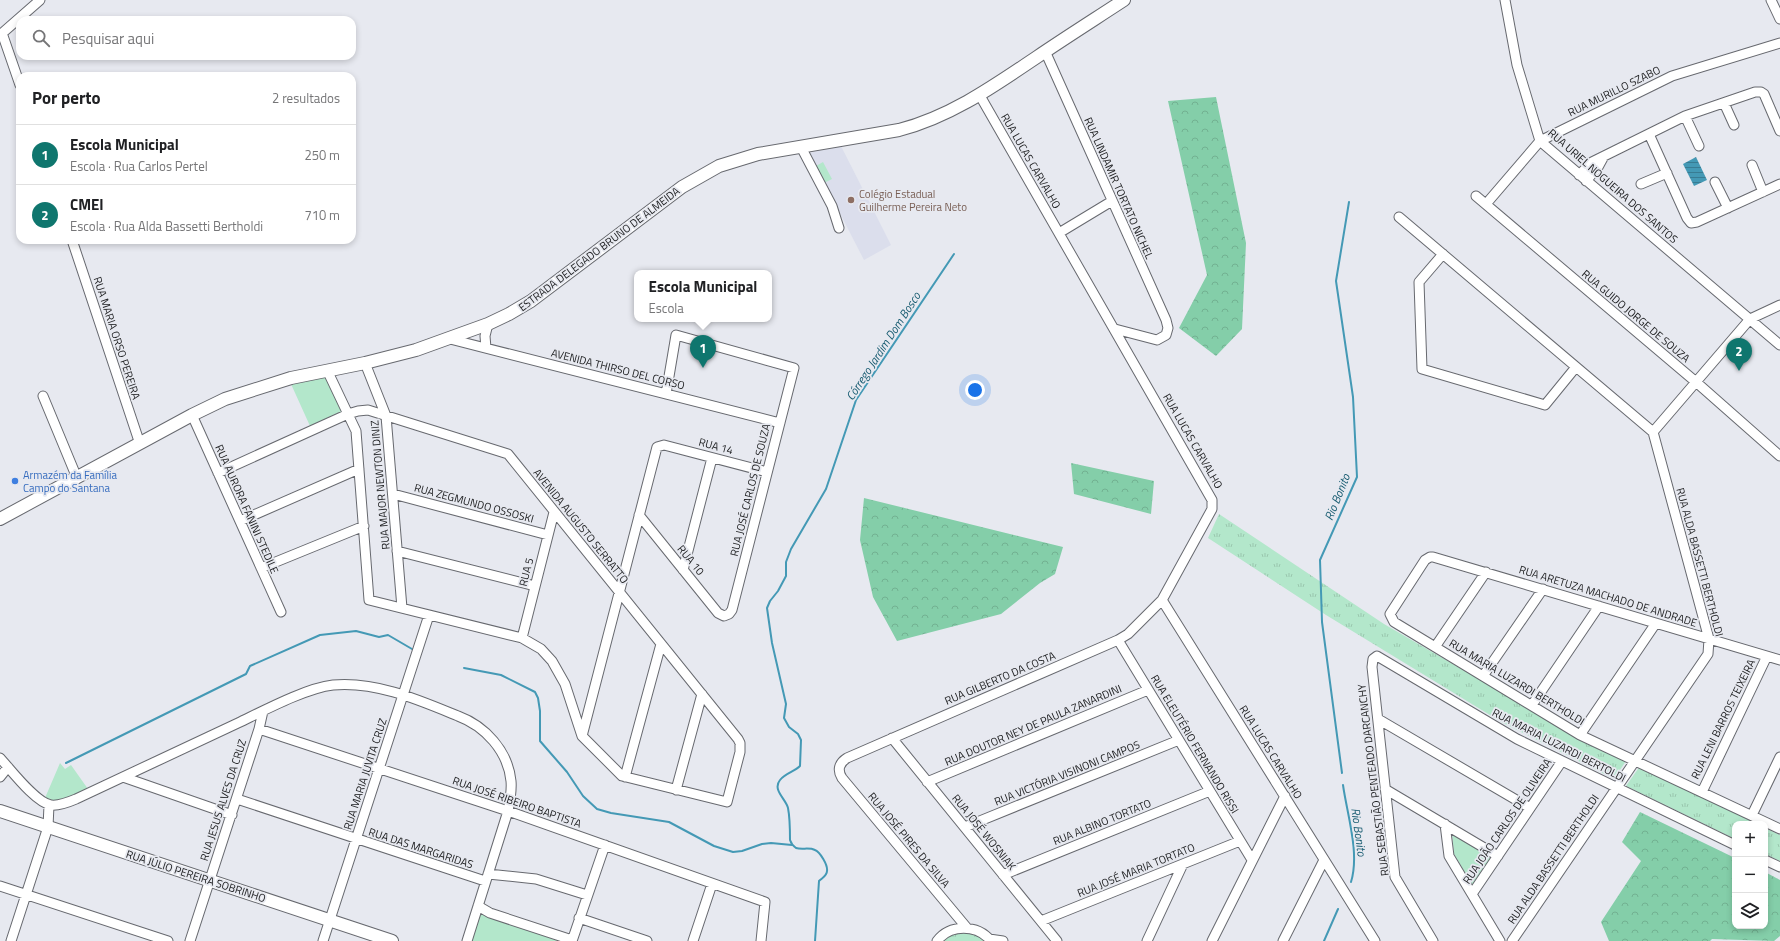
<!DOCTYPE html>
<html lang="pt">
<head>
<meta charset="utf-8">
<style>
  :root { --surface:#fff; --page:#f2f2f2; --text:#202124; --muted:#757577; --line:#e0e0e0; --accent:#0f766e }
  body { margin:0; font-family:"Titillium Web",sans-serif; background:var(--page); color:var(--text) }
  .controls { position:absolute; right:12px; bottom:12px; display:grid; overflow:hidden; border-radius:8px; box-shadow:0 2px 6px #0003 }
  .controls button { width:36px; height:36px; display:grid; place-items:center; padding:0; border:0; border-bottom:1px solid var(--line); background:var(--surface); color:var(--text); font:20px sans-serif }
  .you { position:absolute; left:975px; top:390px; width:14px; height:14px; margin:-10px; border:3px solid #fff; border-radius:50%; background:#1a73e8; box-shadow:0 0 0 6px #1a73e833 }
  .badge { display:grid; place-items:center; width:26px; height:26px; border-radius:50%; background:var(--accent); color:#fff; font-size:13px; font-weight:700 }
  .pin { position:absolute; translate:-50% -33px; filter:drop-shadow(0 1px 2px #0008) }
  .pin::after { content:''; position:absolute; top:21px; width:14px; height:12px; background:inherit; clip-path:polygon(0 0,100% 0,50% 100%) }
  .popup { position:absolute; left:634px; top:270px; width:138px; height:52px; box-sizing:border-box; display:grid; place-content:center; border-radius:8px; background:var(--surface); filter:drop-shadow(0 1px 3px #0005); font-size:13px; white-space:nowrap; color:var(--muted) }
  .popup b { font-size:15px; color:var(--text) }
  .popup::after { content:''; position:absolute; left:50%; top:100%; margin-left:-8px; border:8px solid transparent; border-top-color:var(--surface) }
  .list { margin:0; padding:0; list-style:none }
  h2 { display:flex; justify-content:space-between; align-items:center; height:52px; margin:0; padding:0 16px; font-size:17px }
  h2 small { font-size:13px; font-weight:400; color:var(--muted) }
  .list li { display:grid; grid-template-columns:26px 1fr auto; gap:12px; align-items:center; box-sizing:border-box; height:60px; padding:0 16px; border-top:1px solid var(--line) }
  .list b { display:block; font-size:15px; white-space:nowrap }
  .list p { margin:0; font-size:13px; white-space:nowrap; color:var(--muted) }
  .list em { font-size:13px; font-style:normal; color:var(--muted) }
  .icon { flex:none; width:22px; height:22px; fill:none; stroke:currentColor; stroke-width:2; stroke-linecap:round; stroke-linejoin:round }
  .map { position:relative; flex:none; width:1780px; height:941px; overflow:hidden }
  .search { position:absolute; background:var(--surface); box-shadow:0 2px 6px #0003; left:16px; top:16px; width:340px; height:44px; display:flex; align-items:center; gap:10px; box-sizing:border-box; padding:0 14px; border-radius:12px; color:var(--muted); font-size:15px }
  .panel { position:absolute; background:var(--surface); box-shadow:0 2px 6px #0003; left:16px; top:72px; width:340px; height:172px; border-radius:12px }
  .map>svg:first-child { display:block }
</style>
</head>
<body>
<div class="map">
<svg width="1780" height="941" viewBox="0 0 1780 941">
  <defs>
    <pattern id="grass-tufts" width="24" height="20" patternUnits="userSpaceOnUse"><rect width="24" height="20" fill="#b3e7cb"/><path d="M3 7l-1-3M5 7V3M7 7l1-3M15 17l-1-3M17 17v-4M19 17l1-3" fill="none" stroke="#9ac6ae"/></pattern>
    <pattern id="forest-crowns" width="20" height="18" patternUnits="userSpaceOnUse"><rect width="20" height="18" fill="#84cea9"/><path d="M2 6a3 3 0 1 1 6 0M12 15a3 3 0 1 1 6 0" fill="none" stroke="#72b191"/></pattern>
    <pattern id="water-rules" width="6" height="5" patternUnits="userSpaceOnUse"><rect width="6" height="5" fill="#4499b5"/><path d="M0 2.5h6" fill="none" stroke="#387c93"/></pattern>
  </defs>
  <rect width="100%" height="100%" fill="#e7e9f0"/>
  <path fill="#dbdeec" d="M 841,146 L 891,245 L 864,260 L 809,153 Z"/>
  <path fill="url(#grass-tufts)" d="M 1219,514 L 1384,624 L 1580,738 L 1626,761 L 1614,779 L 1503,723 L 1326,615 L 1208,538 Z
    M 1640,766 L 1757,824 L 1735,824 L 1735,839 L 1626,786 Z
    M 1765,828 L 1780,835 L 1780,861 L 1765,854 Z
    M 958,932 L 974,933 L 986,941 L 942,941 L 951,934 Z"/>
  <path fill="url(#forest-crowns)" d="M 1216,97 L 1246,243 L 1242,329 L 1216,356 L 1179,328 L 1207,275 L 1168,101 Z
    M 1071,463 L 1154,481 L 1151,514 L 1074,494 Z
    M 864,498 L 1063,547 L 1055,574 L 1040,583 L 1001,614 L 897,641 L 873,597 L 860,540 Z
    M 1640,812 L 1735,858 L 1735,926 L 1765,926 L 1765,872 L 1780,880 L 1780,936 L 1774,941 L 1712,939 L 1710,941 L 1609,941 L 1601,922 L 1641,861 L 1622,842 Z"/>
  <path fill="#b3e7cb" d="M 823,162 L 832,179 L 824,183 L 816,166 Z
    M 325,376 L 342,411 L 310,426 L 291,384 Z
    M 60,763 L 65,769 L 71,765 L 88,789 C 75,795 59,805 45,798 Z
    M 1452,833 L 1491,857 L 1472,885 L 1454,854 Z
    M 479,912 L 561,941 L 470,941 Z"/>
  <path fill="url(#water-rules)" d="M 1696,157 L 1707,180 L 1694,186 L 1683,164 Z"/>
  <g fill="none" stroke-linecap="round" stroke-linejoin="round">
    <path stroke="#4499b5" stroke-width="2" d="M 464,668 L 501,675 L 535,692 L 538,698 L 540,711 L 540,741 L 567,772 L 583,796 L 597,809 L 611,813 L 669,822 L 714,846 L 733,852 L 742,851 L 762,844 L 771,843 L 792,845
      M 66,763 L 246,674 L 250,666 L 320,635 L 356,631 L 379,637 L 388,635 L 412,649
      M 1342,773 L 1322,622 L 1320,560 L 1357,477 L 1353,397 L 1336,281 L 1349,202
      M 1343,785 C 1347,814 1360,853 1351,882
      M 815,941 L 819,881 C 822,878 827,876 827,871 C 828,865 820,852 815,850 C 809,847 802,850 796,848 C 793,846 791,843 790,840 C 790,830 790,818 788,808 C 786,799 772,790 780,780 C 785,773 794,772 800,766 L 801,740 L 798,734 L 789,727 L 784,718 L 786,704 L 772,643 L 767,608 L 770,601 L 778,591 L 786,576 L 786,562 L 791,549 L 826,489 L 856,400 L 954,254
      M 1324,941 L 1338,909"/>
    <defs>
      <path id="minor" d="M 1505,0 L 1517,65 L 1540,141 L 1780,345
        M 1771,0 L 1780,19
        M 2,33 L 20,85
        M 0,35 L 40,0
        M 1045,51 L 1166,320 L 1168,328 L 1166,335 L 1157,340 L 1115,329
        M 979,94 L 1212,500 L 1212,509 L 1162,600 L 1375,941
        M 1724,103 L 1734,125
        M 1685,116 L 1699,146
        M 1649,134 L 1687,218 L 1691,223 L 1697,222 L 1780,184
        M 801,147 L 832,206 L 839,228
        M 1752,165 L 1763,192
        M 1579,175 L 1592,162 L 1685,116 L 1755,92 L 1761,92 L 1764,94 L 1780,131
        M 1586,181 L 1598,167 L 1604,156
        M 1715,182 L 1728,208
        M 1641,184 L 1667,173
        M 1476,196 L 1696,382 L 1780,456
        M 1486,204 L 1540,141 L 1672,76 L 1780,43
        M 1399,217 L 1653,432
        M 1059,233 L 1112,201
        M 72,240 L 140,444
        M 1443,254 L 1419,282 L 1422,369 L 1545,405 L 1576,367
        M 450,339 L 780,423
        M 486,348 L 485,336 L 488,324
        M 365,363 L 386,416 L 402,608
        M 43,396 L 77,478
        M 192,415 L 281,612
        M 218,473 L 348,414 L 358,411 L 368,410 L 508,454 L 738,739 L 740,743 L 740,752 L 727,802 L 622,776 L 582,736 L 565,684 L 552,661 L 541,649 L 522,638 L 369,600 L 356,431 L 327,370
        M 393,494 L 548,535
        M 639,515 L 718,613 L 724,616 L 729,614 L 732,610 L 794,368 L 676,335 L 666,394
        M 240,521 L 359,469
        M 397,551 L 535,586
        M 261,568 L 364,526
        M 683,570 L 712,458
        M 522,638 L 554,512
        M 1118,640 L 1252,860
        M 1435,647 L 1486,572
        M 1780,660 L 1433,557 L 1430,557 L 1425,560 L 1390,614 L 1394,622 L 1580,735 L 1780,829
        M 1483,676 L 1543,589
        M 1532,705 L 1599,606
        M 1378,719 L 1530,808
        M 259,729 L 508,811 L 765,902 L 761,941
        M 1580,735 L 1656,623
        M 582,736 L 657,447 L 664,445 L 767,472
        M 892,738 L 1057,941
        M 0,758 C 11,770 36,803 51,805 C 59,806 69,802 76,799 C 130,774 184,748 238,723 C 263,711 306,688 333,685 C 376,681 419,700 458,716 C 485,726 508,751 511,781 C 512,791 510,801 508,811 L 467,941
        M 0,777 L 8,767
        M 123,777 L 232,815
        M 625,777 L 661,644
        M 927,782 L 1148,690
        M 1385,789 L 1498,856
        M 676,790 L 702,694
        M 1702,792 L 1767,656
        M 237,799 L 485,881
        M 1752,815 L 1780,757
        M 1445,824 L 1449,856 L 1500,941
        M 965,827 L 1179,740
        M 1765,860 L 1780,867
        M 488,874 L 536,879 L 587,895
        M 1003,875 L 1210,791
        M 0,886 L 168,941
        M 1472,894 L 1562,761
        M 478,906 L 490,913 L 572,940
        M 579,918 L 647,941
        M 1041,921 L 1240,841
        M 967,928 L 842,778 C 837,770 839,763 847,758 L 1118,640 L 1128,634 L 1162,600
        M 989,939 L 1003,941
        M 11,941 L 48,827 L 49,805
        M 190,941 L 259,729 L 263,711
        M 323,941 L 429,615
        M 572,941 L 605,845
        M 693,941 L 712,884
        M 937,941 C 950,924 977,924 991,941
        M 1147,941 L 1183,864
        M 1212,941 L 1285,796
        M 1283,941 L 1324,860
        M 1433,941 L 1395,877 L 1372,667 L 1373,659 L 1377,656 L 1517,739 L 1735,845
        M 1512,941 L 1708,654 L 1709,639 L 1653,432 L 1750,319 L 1780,305"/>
      <path id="major" d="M 0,519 L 192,415 L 225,399 L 291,378 L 365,363 L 416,350 L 488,324 L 509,314 L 531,301 L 682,187 L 719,166 L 758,154 L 899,130 C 950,117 994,86 1037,57 C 1065,38 1095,19 1124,0
        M 0,811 L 392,941"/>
    </defs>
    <use href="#minor" stroke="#67696f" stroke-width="11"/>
    <use href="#major" stroke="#67696f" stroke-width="14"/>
    <use href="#minor" stroke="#fff" stroke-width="9"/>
    <use href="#major" stroke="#fff" stroke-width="12"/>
  </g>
  <circle fill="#8d6e63" stroke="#e7e9f0" stroke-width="1.5" cx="851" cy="200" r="4"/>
  <circle fill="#3f7fe0" stroke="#e7e9f0" stroke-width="1.5" cx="15" cy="481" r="4"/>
  <g text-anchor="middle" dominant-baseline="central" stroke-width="3.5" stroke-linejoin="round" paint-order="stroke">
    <g font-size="11" fill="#212224" stroke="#e7e9f0">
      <text transform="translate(1614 91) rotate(-26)">RUA MURILLO SZABO</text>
      <text transform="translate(1031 161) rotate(60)">RUA LUCAS CARVALHO</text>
      <text transform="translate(1613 186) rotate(41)">RUA URIEL NOGUEIRA DOS SANTOS</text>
      <text transform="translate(1119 188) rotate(66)">RUA LINDAMIR TORTATO NICHEL</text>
      <text transform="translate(599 249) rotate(-37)">ESTRADA DELEGADO BRUNO DE ALMEIDA</text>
      <text transform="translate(1636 316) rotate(40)">RUA GUIDO JORGE DE SOUZA</text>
      <text transform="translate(117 338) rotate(72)">RUA MARIA ORSO PEREIRA</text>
      <text transform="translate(618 369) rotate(14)">AVENIDA THIRSO DEL CORSO</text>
      <text transform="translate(1193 441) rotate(60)">RUA LUCAS CARVALHO</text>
      <text transform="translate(716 446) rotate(15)">RUA 14</text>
      <text transform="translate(380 485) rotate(-95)">RUA MAJOR NEWTON DINIZ</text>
      <text transform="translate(750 490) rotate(-76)">RUA JOSÉ CARLOS DE SOUZA</text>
      <text transform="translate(474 503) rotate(15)">RUA ZEGMUNDO OSSOSKI</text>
      <text transform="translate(247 509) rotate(66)">RUA AURORA FANINI STEDILE</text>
      <text transform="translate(581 526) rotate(51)">AVENIDA AUGUSTO SERRATTO</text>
      <text transform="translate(691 560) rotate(51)">RUA 10</text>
      <text transform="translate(1700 562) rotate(75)">RUA ALDA BASSETTI BERTHOLDI</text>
      <text transform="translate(526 572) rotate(-76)">RUA 5</text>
      <text transform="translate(1608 596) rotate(17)">RUA ARETUZA MACHADO DE ANDRADE</text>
      <text transform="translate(1000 678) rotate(-23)">RUA GILBERTO DA COSTA</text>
      <text transform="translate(1517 682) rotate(31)">RUA MARIA LUZARDI BERTHOLDI</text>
      <text transform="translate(1723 719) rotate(-64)">RUA LENI BARROS TEIXEIRA</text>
      <text transform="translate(1033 725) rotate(-23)">RUA DOUTOR NEY DE PAULA ZANARDINI</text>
      <text transform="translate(1195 744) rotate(59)">RUA ELEUTÉRIO FERNANDO RISSI</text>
      <text transform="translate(1559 745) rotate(27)">RUA MARIA LUZARDI BERTOLDI</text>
      <text transform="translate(1271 752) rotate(58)">RUA LUCAS CARVALHO</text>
      <text transform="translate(1067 773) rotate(-22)">RUA VICTÓRIA VISINONI CAMPOS</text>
      <text transform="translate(365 774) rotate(-72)">RUA MARIA JUVITA CRUZ</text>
      <text transform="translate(1373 780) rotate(-97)">RUA SEBASTIÃO PENTEADO DARCANCHY</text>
      <text transform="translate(223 800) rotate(-72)">RUA JESUS ALVES DA CRUZ</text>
      <text transform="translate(517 802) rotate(19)">RUA JOSÉ RIBEIRO BAPTISTA</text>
      <text transform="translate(1507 821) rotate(-56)">RUA JOÃO CARLOS DE OLIVEIRA</text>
      <text transform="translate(1102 822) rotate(-22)">RUA ALBINO TORTATO</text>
      <text transform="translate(984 832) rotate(51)">RUA JOSÉ WOSNIAK</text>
      <text transform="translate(909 840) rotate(50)">RUA JOSÉ PIRES DA SILVA</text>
      <text transform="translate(421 848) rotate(18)">RUA DAS MARGARIDAS</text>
      <text transform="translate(1553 859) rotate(-56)">RUA ALDA BASSETTI BERTHOLDI</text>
      <text transform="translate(1136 870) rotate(-22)">RUA JOSÉ MARIA TORTATO</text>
      <text transform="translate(196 876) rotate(18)">RUA JÚLIO PEREIRA SOBRINHO</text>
    </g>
    <g font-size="11" fill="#785e54" stroke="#e7e9f0" text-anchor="start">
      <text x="859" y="194">Colégio Estadual<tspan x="859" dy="13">Guilherme Pereira Neto</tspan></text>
    </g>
    <g font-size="11" fill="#366cbe" stroke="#e7e9f0" text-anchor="start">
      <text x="23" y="475">Armazém da Família<tspan x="23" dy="13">Campo do Santana</tspan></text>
    </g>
    <g font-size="12" font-style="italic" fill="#1a5d72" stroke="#e7e9f0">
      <text transform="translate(883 346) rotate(-57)">Córrego Jardim Dom Bosco</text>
      <text transform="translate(1337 497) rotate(-68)">Rio Bonito</text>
      <text transform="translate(1359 832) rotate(82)">Rio Bonito</text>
    </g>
  </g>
</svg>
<div class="controls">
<button>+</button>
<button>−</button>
<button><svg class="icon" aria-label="layers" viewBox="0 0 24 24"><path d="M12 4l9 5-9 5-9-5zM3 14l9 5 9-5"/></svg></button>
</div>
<div class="you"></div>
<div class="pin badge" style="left:703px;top:368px">1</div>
<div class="popup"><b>Escola Municipal</b>Escola</div>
<div class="pin badge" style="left:1739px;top:371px">2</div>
<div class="search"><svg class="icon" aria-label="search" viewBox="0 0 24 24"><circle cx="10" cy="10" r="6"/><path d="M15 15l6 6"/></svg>Pesquisar aqui</div>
<section class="panel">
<h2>Por perto<small>2 resultados</small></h2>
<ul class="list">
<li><span class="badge">1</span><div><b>Escola Municipal</b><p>Escola · Rua Carlos Pertel</p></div><em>250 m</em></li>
<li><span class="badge">2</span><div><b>CMEI</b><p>Escola · Rua Alda Bassetti Bertholdi</p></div><em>710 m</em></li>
</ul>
</section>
</div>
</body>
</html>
